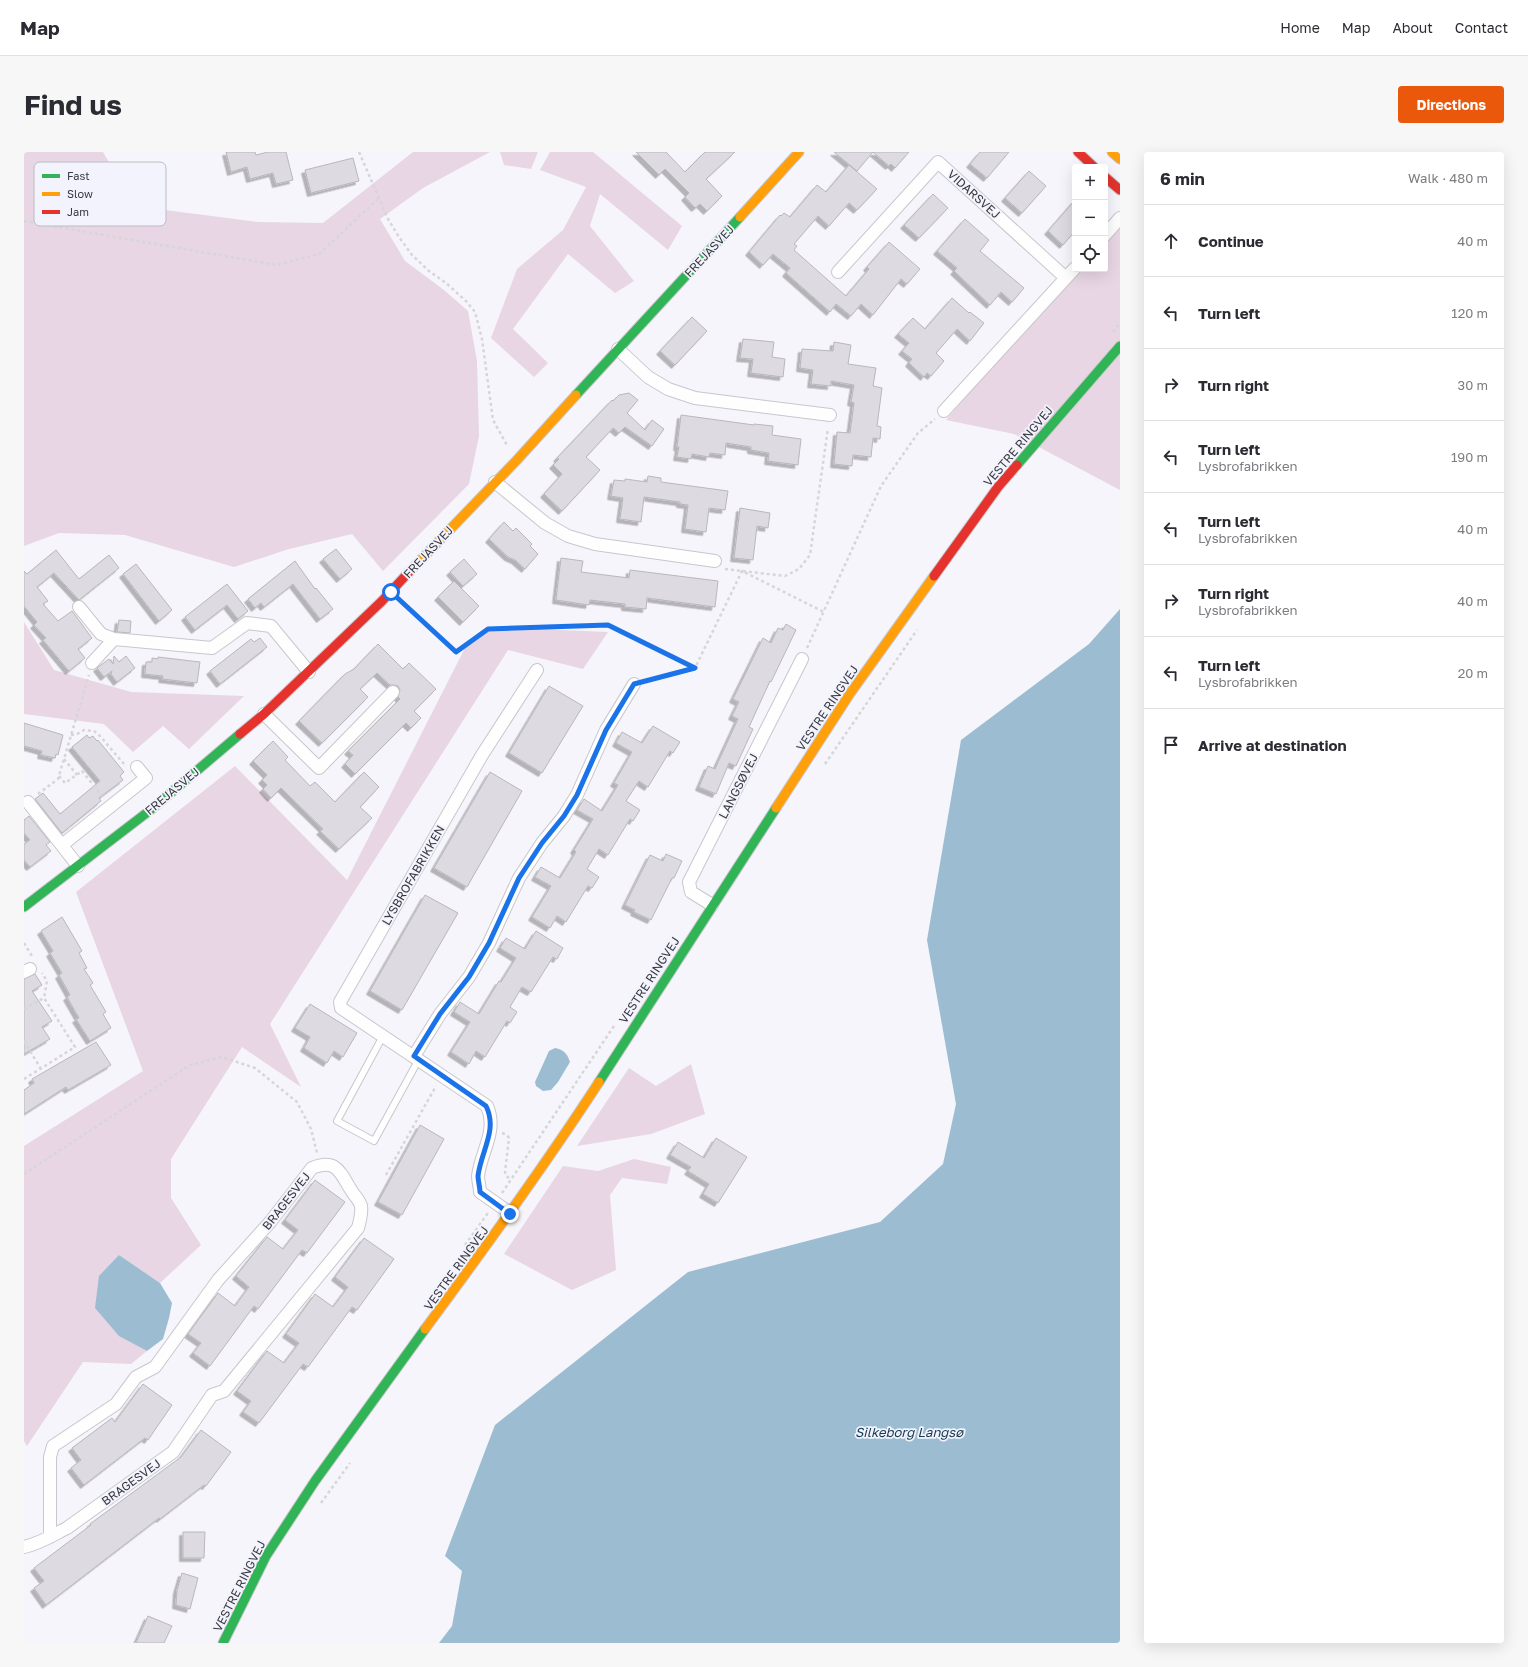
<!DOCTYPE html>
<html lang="en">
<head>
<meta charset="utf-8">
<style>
  :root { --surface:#fff; --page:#f7f7f7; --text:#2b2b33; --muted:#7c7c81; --line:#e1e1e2; --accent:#ea580c }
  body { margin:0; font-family:"Golos Text",sans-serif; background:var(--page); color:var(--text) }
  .controls { position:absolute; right:12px; top:12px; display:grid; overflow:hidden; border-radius:4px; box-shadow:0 4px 16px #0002 }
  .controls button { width:36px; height:36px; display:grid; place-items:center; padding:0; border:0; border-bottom:1px solid var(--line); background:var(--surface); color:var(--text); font:20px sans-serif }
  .stop { position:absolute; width:12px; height:12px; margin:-9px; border:3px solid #1a73e8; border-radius:50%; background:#fff }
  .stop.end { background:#1a73e8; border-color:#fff; box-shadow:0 1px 4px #0008 }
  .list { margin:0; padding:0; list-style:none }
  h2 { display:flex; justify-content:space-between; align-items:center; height:52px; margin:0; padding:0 16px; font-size:17px }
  h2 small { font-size:13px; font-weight:400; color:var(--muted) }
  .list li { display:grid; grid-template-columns:26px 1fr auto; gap:12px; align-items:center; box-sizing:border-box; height:72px; padding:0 16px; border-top:1px solid var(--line) }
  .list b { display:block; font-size:15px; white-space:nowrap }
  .list p { margin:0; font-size:13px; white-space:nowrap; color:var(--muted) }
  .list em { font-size:13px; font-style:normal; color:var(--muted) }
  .icon { flex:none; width:22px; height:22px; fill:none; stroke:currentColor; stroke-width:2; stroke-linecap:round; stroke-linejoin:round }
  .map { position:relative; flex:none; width:1096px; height:1491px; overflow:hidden; border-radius:4px }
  header { display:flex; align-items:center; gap:24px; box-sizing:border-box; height:56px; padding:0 20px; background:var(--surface); border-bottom:1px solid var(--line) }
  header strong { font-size:19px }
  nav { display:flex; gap:22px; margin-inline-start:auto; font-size:14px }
  .intro { display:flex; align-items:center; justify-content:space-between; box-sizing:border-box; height:96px; padding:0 24px }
  h1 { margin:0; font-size:28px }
  .button { padding:10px 18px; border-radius:4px; background:var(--accent); color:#fff; font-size:14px; font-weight:700 }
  main { display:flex; gap:24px; padding:0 24px }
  aside { flex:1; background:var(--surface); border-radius:4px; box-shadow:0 4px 16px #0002 }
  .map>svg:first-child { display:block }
</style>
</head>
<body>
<header>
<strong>Map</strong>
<nav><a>Home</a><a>Map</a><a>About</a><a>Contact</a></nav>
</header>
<div class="intro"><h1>Find us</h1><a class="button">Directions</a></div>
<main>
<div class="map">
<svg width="1096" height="1491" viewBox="0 0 1096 1491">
  <defs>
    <filter id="shadow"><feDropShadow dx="-3.5" dy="3.5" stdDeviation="0" flood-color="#0004"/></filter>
  </defs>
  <rect width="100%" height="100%" fill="#f5f5fb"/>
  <path fill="#e8d6e4" d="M 0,0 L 79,0 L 110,54 L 234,70 L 299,71 L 389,0 L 466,0 L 399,36 L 356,67 L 381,109 L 420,138 L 444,159 L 453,209 L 455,284 L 445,332 L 359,419 L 328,382 L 265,397 L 210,415 L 101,383 L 35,381 L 0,394 Z
    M 476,0 L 514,0 L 507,17 L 480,13 Z
    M 526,0 L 569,0 L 658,74 L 644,98 L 576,42 L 566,74 L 610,129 L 591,141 L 544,102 L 489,177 L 524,211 L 510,225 L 467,186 L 493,117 L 539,78 L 562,35 L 516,18 Z
    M 1096,68 L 1096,338 L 990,282 L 922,268 L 1053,117 L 1081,117 L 1081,85 Z
    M 0,470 L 30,518 L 107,540 L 220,544 L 165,597 L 139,574 L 109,600 L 80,572 L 0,562 Z
    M 464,475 L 584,480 L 559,517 L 484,498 L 246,872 L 277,935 L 218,895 L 147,1007 L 147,1046 L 177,1093 L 136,1131 L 95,1103 L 95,1183 L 123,1199 L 107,1212 L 59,1210 L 3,1294 L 0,1289 L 0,994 L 119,919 L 52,740 L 211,614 L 323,728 L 442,494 Z
    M 667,912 L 681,962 L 627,982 L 553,994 L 605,916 L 632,934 Z
    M 610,1007 L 647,1015 L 643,1032 L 598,1026 L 586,1043 L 592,1118 L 548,1138 L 480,1102 L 539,1014 L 574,1019 Z"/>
  <path fill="#9bbcd1" d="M 1096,457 L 1096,1491 L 415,1491 L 428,1474 L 438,1419 L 421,1404 L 471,1273 L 664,1120 L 856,1070 L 919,1012 L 932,952 L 903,788 L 937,588 L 1065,492 Z
    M 531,896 C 540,898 543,901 546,910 L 534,930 L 527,938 L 519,939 L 512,934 L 511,930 L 525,899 Z
    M 95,1103 L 136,1131 L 148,1151 L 145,1166 L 139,1187 L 123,1199 L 95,1184 L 71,1156 L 75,1124 Z"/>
  <path fill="#dddbe1" stroke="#b9b7bc" filter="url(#shadow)" d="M 202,0 L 231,0 L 232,3 L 244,0 L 262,0 L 269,28 L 252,32 L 249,21 L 226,27 L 223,15 L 207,20 Z
    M 612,0 L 642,0 L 661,20 L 681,0 L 711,0 L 682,27 L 698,44 L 683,59 L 676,52 L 671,56 L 661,45 L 665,41 L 641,17 L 635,23 Z
    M 810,0 L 849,0 L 833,19 Z
    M 849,0 L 885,0 L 871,16 L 867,12 L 865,14 Z
    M 956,0 L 985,0 L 963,26 L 946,12 Z
    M 329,6 L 335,29 L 287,41 L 281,18 Z
    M 825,13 L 853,37 L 833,58 L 825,51 L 805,74 L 794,64 L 770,92 L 773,94 L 770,98 L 822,144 L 845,117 L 843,115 L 865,90 L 896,117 L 883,132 L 877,127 L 849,163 L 837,152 L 827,164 L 812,152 L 806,160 L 762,121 L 766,116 L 749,102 L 739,113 L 725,100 L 756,63 L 757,64 L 760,61 L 766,65 L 793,33 L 802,40 Z
    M 1005,19 L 1022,34 L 998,61 L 981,46 Z
    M 909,42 L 924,56 L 895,86 L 880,73 Z
    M 1051,48 L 1051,79 L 1039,93 L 1024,79 Z
    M 941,67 L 965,88 L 956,99 L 1000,136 L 988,150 L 977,140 L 966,153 L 930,119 L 933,116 L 913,99 Z
    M 928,146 L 945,161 L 946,160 L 960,171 L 946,189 L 933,177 L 912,201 L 920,209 L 907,224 L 903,221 L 900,225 L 885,211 L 888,207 L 878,199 L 885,191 L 874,182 L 889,166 L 901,177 Z
    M 668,165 L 683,179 L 651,213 L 636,199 Z
    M 719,187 L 750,190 L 748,205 L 761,207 L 759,225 L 727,221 L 729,207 L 716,206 Z
    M 810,190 L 827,193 L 824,212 L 852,216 L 849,234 L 858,236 L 853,274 L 857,275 L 856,287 L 849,286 L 847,305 L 829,303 L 828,314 L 810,312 L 813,280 L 826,281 L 830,251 L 827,250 L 830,233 L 807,229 L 807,234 L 787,232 L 789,218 L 776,216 L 778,197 L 809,199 Z
    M 605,241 L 614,248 L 603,261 L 621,278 L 628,268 L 640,277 L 628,294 L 601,275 L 595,281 L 589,276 L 562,305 L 576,318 L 538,359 L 520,342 L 538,322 L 529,313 L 535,307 L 533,306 L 588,248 L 589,249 L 595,243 Z
    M 657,263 L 730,273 L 730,272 L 749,274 L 748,283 L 777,287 L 774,313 L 744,309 L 745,301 L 727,298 L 727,295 L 702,291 L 701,303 L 686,301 L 685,305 L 668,302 L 667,307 L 653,305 L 655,295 L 653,295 Z
    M 624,324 L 637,326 L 637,330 L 704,339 L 701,358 L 685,356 L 682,380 L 661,377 L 664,353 L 656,352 L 656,350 L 620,345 L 617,370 L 596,367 L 599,346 L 587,344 L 590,328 L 601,329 L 601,327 L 623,330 Z
    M 716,356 L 746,361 L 744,376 L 733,374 L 729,408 L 710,406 Z
    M 480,370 L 489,379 L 492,376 L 508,392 L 506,394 L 514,402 L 501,417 L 491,408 L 484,405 L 465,387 Z
    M 312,397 L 328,417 L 316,427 L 299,407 Z
    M 32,398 L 55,427 L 85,403 L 95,416 L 55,448 L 30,421 L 13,435 L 24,449 L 19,452 L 34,469 L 48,459 L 68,486 L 54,497 L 61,506 L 45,519 L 19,488 L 22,486 L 10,473 L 13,470 L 0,454 L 0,419 L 3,422 Z
    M 537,406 L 559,409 L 557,420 L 605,426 L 606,418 L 694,429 L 691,455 L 623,446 L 622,457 L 601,455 L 601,452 L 566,448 L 565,453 L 532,448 Z
    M 440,407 L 453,422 L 439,434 L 426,420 Z
    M 271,409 L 291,437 L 292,436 L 309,457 L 296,467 L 269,432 L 240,455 L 237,451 L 231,456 L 224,447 Z
    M 112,412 L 148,458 L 135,469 L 99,422 Z
    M 430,429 L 455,454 L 439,470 L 414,445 Z
    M 203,432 L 224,459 L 214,467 L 203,453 L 171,478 L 161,465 Z
    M 95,468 L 107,469 L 106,481 L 93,480 Z
    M 762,472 L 772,478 L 747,530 L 746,529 L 725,575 L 729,577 L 712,614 L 705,611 L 692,642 L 675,635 L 684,614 L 691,617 L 714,567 L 708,564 L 715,550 L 709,547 L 739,486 L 747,491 L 754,476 L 759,478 Z
    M 236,486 L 243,495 L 196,532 L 186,519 L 227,487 L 230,490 Z
    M 354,492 L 379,517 L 385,511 L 412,537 L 390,559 L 397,566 L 387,576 L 382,571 L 331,622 L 321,612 L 329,603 L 324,599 L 376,547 L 374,545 L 376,538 L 374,534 L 370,533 L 366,533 L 353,521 L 336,537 L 344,545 L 298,591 L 275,569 L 321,522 L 330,517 Z
    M 90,504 L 95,510 L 102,504 L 111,516 L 93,530 L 87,522 L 88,519 L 80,525 L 73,516 L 85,507 L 89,512 Z
    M 134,505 L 176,510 L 173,531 L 138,527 L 139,524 L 121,522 L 122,510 L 128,510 L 128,506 L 134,507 Z
    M 525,534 L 559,554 L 518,621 L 485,601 Z
    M 0,571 L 39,583 L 34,603 L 32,602 L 31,606 L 17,603 L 18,599 L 0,594 Z
    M 629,574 L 656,590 L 649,601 L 646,599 L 624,635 L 615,629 L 602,649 L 616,658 L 609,669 L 606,667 L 584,703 L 575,697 L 563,717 L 575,725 L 568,736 L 564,734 L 542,770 L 533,764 L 526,776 L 508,765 L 527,734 L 511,725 L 517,715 L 536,726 L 552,700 L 550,698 L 569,667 L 553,658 L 560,647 L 578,659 L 594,633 L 590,631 L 608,600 L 592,591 L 598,580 L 618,591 Z
    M 63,583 L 65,586 L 69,584 L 73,589 L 74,588 L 100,620 L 96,624 L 99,628 L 75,646 L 77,649 L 38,681 L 11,647 L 19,641 L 36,662 L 76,629 L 48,595 Z
    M 249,589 L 264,605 L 261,608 L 286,634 L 291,630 L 311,650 L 340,620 L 355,635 L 336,655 L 348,666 L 315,697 L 296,679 L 299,677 L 257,636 L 247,646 L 239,637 L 243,633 L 238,628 L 243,623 L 229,609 Z
    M 466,620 L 498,639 L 443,735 L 410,716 Z
    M 5,664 L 26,690 L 22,693 L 27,699 L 6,715 L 0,708 L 0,692 L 6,688 L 0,681 L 0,668 Z
    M 642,702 L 658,709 L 650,726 L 648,726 L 627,768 L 610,760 L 611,758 L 601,753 L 626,703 L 639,709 Z
    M 401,743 L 434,761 L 378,858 L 346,839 Z
    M 38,765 L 58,799 L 55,801 L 63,816 L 60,817 L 69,831 L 66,833 L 82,860 L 79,862 L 87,876 L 66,889 L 52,867 L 55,866 L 43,845 L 46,843 L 35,823 L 38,821 L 26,801 L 29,799 L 17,779 Z
    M 512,779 L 539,796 L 533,807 L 529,805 L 507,840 L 498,835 L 486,855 L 493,860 L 486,871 L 483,869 L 461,905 L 452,899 L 445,912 L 427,900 L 446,870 L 430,860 L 436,850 L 455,862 L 475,829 L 477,830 L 492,806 L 476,796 L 482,786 L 501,797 Z
    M 11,822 L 18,833 L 8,839 L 28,869 L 18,875 L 26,887 L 0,902 L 0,827 Z
    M 286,852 L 333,881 L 319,905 L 310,899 L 303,911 L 280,896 L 286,885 L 271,876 Z
    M 72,890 L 87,913 L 44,938 L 42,935 L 0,962 L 0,938 L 10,931 L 8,927 Z
    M 396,973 L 420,987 L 378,1063 L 354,1050 Z
    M 692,986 L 723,1005 L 694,1051 L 679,1042 L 685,1032 L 664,1019 L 667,1015 L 646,1003 L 654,990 L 680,1006 Z
    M 291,1028 L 321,1050 L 283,1101 L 278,1098 L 234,1157 L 230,1154 L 186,1214 L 169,1201 L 177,1191 L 164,1182 L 194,1141 L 211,1154 L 225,1135 L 212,1124 L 243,1085 L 259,1097 L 274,1078 L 261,1068 Z
    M 340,1086 L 370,1107 L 333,1158 L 328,1155 L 284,1215 L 279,1212 L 235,1271 L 219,1260 L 227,1249 L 213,1239 L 243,1199 L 260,1211 L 275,1191 L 262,1182 L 291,1142 L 309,1155 L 324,1135 L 311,1125 Z
    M 119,1232 L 148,1253 L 124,1288 L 121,1286 L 60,1333 L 47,1316 L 57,1308 L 48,1296 L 88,1266 L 91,1270 Z
    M 177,1278 L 207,1300 L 182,1334 L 180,1333 L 136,1367 L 135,1366 L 22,1453 L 10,1436 L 20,1429 L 10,1416 L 67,1373 L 66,1372 L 157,1305 Z
    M 159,1380 L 181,1380 L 180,1406 L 159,1406 Z
    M 158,1421 L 174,1426 L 166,1457 L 152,1453 L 153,1438 Z
    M 124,1464 L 148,1474 L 140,1491 L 112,1491 Z"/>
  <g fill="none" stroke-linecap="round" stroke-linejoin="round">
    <defs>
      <path id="lane" d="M 359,884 L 313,969 L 350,989 L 395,907"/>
      <path id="street" d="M 1081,83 L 1096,66
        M 814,120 L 914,10 L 1042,126
        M 594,197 L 624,225 L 644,237 L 671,246 L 806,263
        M 920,259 L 1051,116
        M 471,330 L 521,371 L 544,384 L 571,392 L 691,409
        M 55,455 L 77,482 L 90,487 L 188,496 L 223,471 L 247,474 L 285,520
        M 68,511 L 90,487
        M 240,562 L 295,616 L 369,540
        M 4,650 L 54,714
        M 38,693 L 122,626 L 113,615
        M 688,753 L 667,740 L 665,730 L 778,507
        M 0,820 L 6,817
        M 390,904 L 416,862 L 445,825 L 465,791 L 495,726 L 518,691 L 540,664 L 553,643 L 582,578 L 610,532
        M 486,1061 L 456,1040 C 456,1035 454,1029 454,1024 C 457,999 474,979 463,954 L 317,856 L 316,850 L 458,603 L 513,518
        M 0,1395 C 15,1392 29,1383 43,1376 L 149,1300 L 188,1243 L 200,1239 L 334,1076 C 336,1069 338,1061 337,1054 C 336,1049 330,1043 327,1038 C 316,1020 312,1006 288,1016 L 247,1069 L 194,1128 L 131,1215 L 112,1225 L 92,1252 L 29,1294 L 26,1305 L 26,1385"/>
      <path id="fast" d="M 552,243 L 716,65
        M 993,313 L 1096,194
        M 0,755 L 129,656 L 216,582
        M 575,930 L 752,656
        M 199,1491 L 242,1404 L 291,1329 L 401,1177"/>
      <path id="slow" d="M 1088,0 L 1096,7
        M 716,65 L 775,0
        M 385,420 L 492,309 L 552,243
        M 752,656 L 825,543 L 910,424
        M 401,1177 C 461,1096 520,1015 575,930"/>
      <path id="jam" d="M 1054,0 L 1070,15
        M 1081,25 L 1096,38
        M 910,424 L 974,335 L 993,313
        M 216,582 L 240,562 L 358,449 L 385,420"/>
    </defs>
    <use href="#lane" stroke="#c7c7cd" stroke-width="8"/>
    <use href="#street" stroke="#c7c7cd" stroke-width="14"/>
    <use href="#fast" stroke="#c7c7cd" stroke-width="11"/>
    <use href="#slow" stroke="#c7c7cd" stroke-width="11"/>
    <use href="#jam" stroke="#c7c7cd" stroke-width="11"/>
    <path stroke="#d6d6d9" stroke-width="2.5" stroke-dasharray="3 3" stroke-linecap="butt" d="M 335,0 L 364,67 L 375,85 L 388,103 L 405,119 L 422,131 L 442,149 L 451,160 L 458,187 L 469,268 L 484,295
      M 0,69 L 252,113 L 295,102 L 355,46
      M 1089,180 L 1096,171
      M 701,417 L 761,424 L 775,417 L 786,403 L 804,276
      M 378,450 L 432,500 L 464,477 L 584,473 L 671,516
      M 783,496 L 857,334 L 894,281 L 911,267
      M 622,529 L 671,516 L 718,419 L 800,460
      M 47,583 L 53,582 L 60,578 L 70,579 L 76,584 L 100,612
      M 40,607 L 53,623
      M 801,612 L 893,478
      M 35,624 L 41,631 L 58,619 L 78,644
      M 14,642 L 34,627 L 65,523
      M 0,791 L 8,804
      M 0,857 L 20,846
      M 0,889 L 17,917
      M 0,927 L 51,895 L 20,846 L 23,829 L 18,821
      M 478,981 L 483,983 L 485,986 L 481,1020 L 482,1024 L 487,1027
      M 0,1022 L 166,913 L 198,905 L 231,916 L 273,950 L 287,977 L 293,1001
      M 362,1023 L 412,934
      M 478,1041 L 590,874
      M 441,1093 L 464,1061
      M 297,1351 L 326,1311"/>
    <use href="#lane" stroke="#fefefe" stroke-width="6"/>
    <use href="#street" stroke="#fefefe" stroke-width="12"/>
    <use href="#fast" stroke="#30b455" stroke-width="9"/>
    <use href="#slow" stroke="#ff9f0a" stroke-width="9"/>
    <use href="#jam" stroke="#e5322d" stroke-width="9"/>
  </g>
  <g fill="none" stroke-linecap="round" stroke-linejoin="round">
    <path stroke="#1a73e8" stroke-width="5" d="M 367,440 L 432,500 L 464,477 L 584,473 L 671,516 L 610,532 L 582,578 L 553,643 L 540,664 L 518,691 L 495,726 L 465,791 L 445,825 L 416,862 L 390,904 L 462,954 C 474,978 457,999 454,1024 C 454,1029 456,1035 456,1040 L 486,1062"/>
  </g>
  <g text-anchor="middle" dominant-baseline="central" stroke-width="3.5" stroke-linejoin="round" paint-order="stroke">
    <g font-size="12" fill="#393940" stroke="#f3f3fd">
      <text transform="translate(950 42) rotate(42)">VIDARSVEJ</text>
      <text transform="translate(685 99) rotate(-47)">FREJASVEJ</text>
      <text transform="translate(994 294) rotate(-50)">VESTRE RINGVEJ</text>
      <text transform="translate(404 400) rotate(-47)">FREJASVEJ</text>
      <text transform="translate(803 556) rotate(-56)">VESTRE RINGVEJ</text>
      <text transform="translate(714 634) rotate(-63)">LANGSØVEJ</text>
      <text transform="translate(148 639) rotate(-40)">FREJASVEJ</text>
      <text transform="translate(389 723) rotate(-60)">LYSBROFABRIKKEN</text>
      <text transform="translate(625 828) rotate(-57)">VESTRE RINGVEJ</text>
      <text transform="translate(262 1049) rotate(-52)">BRAGESVEJ</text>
      <text transform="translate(432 1116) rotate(-54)">VESTRE RINGVEJ</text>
      <text transform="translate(107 1330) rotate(-36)">BRAGESVEJ</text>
      <text transform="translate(215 1434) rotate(-63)">VESTRE RINGVEJ</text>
    </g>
    <g font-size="13" font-style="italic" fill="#143c50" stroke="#f3f3fd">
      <text x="885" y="1280">Silkeborg Langsø</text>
    </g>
  </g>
  <rect x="10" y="10" width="132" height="64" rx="6" fill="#f3f3fd" stroke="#bbbbc4" stroke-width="1"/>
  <rect x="18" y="22" width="18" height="4" fill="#30b455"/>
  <rect x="18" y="40" width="18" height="4" fill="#ff9f0a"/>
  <rect x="18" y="58" width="18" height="4" fill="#e5322d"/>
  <g font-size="11" fill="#393940">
    <text x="43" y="28">Fast</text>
    <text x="43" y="46">Slow</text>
    <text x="43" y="64">Jam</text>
  </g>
</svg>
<div class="controls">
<button>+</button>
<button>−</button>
<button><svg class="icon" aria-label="locate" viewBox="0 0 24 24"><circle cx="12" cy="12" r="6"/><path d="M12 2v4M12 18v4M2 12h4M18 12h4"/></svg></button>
</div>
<div class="stop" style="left:367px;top:440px"></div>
<div class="stop end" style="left:486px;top:1062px"></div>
</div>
<aside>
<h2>6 min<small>Walk · 480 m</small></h2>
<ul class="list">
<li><svg class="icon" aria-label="ahead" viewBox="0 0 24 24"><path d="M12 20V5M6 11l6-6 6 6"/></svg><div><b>Continue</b></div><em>40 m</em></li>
<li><svg class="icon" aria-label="left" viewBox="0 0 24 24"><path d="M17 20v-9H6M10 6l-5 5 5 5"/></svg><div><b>Turn left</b></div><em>120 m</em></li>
<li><svg class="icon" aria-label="right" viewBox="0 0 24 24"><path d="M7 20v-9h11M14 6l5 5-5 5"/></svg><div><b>Turn right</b></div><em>30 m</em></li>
<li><svg class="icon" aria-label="left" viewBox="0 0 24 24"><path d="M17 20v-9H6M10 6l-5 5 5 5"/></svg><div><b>Turn left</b><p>Lysbrofabrikken</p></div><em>190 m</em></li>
<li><svg class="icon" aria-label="left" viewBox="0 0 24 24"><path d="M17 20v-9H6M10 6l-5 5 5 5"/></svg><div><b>Turn left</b><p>Lysbrofabrikken</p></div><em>40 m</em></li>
<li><svg class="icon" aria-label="right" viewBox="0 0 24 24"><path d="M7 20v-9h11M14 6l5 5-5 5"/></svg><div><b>Turn right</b><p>Lysbrofabrikken</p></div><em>40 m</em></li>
<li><svg class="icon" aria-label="left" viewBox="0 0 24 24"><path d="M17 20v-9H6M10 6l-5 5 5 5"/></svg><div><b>Turn left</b><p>Lysbrofabrikken</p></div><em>20 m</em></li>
<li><svg class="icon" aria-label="arrive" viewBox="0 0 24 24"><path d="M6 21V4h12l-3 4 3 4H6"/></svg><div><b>Arrive at destination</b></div></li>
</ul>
</aside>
</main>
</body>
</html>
